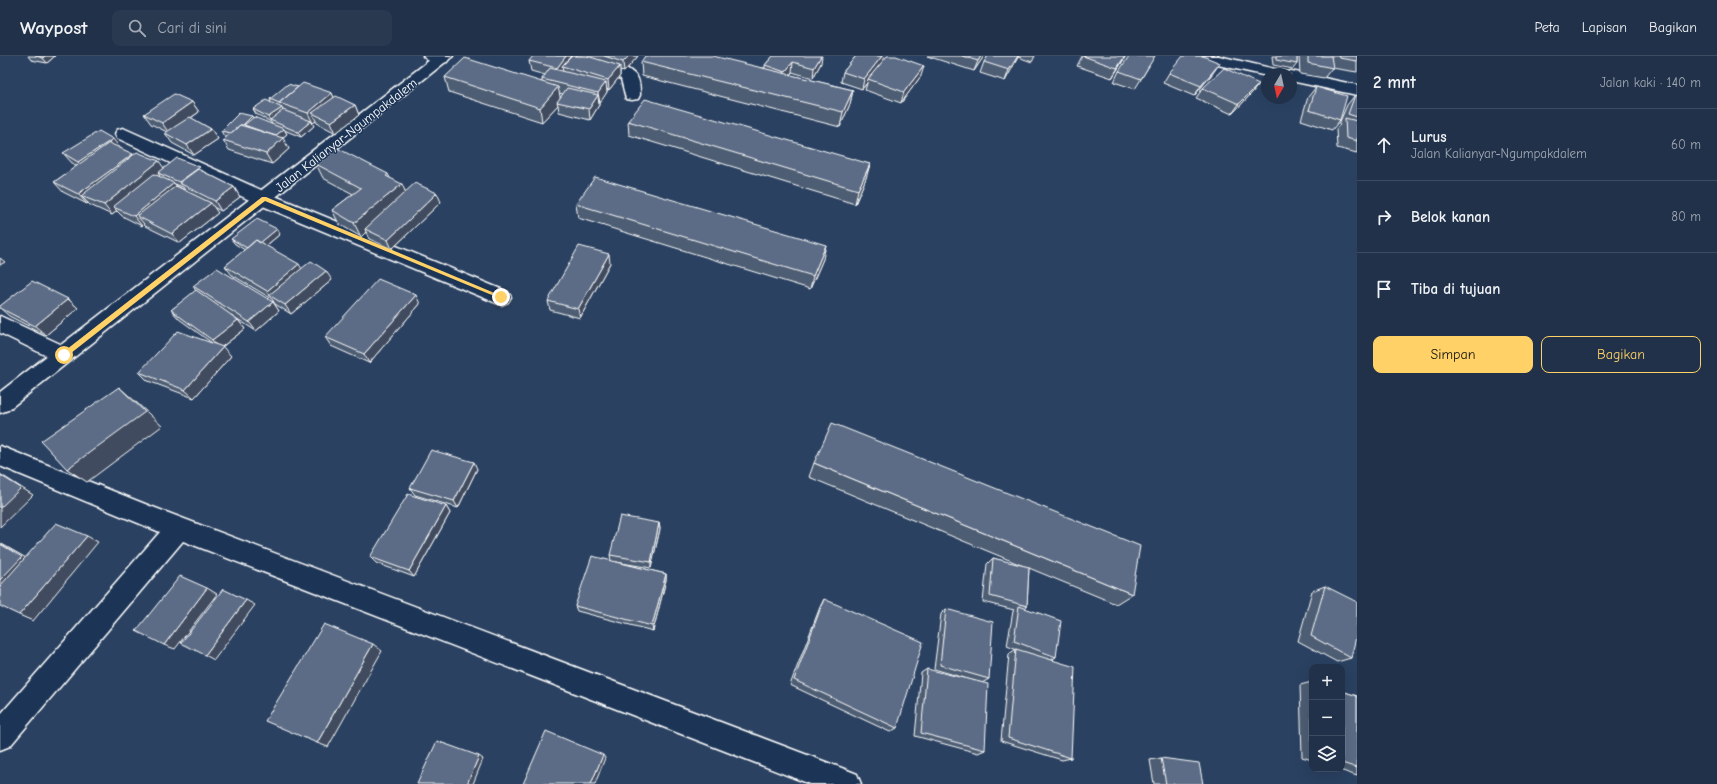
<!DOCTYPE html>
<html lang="id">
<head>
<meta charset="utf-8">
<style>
  :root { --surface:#203149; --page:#283950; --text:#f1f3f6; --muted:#a2a9b4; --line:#3d4c61; --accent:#ffd166 }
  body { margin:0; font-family:"Comic Neue",sans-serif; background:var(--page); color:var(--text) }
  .controls { position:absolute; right:12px; bottom:12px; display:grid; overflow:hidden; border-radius:8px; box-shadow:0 4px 16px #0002 }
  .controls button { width:36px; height:36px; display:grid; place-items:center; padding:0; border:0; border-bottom:1px solid var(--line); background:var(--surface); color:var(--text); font:20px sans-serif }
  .compass { position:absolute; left:1261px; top:12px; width:36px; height:36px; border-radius:50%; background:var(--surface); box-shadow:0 4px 16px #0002; rotate:189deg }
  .stop { position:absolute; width:12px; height:12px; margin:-9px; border:3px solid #ffd166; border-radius:50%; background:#fff }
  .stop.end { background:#ffd166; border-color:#fff; box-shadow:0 1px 4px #0008 }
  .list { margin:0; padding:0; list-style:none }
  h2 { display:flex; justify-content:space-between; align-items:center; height:52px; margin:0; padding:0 16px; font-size:17px }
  h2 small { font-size:13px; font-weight:400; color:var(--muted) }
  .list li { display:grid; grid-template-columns:26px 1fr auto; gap:12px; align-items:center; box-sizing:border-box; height:72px; padding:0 16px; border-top:1px solid var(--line) }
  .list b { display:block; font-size:15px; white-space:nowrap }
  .list p { margin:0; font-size:13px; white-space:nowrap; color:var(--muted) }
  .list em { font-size:13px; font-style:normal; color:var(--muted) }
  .actions { display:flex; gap:8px; padding:12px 16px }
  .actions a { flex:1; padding:9px 0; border:1px solid var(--accent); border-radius:8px; text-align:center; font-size:14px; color:var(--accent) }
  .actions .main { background:var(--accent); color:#111 }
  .icon { flex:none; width:22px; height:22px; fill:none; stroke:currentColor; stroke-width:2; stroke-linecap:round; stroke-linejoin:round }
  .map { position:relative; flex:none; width:1357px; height:728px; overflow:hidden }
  header { display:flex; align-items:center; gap:24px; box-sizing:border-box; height:56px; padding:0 20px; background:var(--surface); border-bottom:1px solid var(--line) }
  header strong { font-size:19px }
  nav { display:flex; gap:22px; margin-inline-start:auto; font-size:14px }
  .search { width:280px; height:36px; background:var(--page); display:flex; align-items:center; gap:10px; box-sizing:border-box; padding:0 14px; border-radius:8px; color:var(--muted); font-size:15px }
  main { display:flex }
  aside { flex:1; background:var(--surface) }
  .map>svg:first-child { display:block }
</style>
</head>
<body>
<header>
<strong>Waypost</strong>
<div class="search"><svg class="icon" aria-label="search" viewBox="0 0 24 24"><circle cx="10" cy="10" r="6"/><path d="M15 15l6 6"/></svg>Cari di sini</div>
<nav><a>Peta</a><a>Lapisan</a><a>Bagikan</a></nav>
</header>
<main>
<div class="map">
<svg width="1357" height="728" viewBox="0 0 1357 728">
  <rect width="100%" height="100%" fill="#2a4161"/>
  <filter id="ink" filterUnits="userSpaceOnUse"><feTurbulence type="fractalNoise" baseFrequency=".025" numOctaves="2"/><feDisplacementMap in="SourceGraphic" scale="8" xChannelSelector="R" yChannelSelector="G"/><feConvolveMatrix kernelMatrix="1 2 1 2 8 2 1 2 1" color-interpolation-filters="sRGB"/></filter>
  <g filter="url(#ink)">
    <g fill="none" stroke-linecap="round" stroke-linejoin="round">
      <defs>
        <path id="street" d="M 423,0 L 447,0 L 449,3 L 447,6 C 439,8 428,7 423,0 Z
          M 557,0 C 578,0 623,2 637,21 C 640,26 640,33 640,39 L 638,43 L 632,44 L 626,43 L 621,23 L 595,12 L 559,3 Z
          M 1189,0 L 1219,0 L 1288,16 L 1291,15 L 1357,29 L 1357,39 L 1291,25 L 1291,18 L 1267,18 L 1267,20 L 1191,3 Z
          M 123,72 L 270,138 L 508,236 L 511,241 L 508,246 L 501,249 L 494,246 L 258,148 L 117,82 L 115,78 L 117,74 Z
          M 0,260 L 71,293 L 74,299 L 71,305 L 64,307 L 57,305 L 0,277 Z
          M 0,390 L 150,450 L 847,714 L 857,718 L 861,728 L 810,728 L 183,485 L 10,690 L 0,694 L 0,659 L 160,476 L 0,410 Z"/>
        <path id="secondary" d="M 435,0 L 453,0 L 8,354 L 0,357 L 0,336 Z"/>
      </defs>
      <use href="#street" stroke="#fff" stroke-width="3"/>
      <use href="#secondary" stroke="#fff" stroke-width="3"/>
      <use href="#street" fill="#1d3557" fill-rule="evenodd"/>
      <use href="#secondary" fill="#1d3557" fill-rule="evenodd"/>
    </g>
    <path fill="#4e5d73" stroke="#fff" fill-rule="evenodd" d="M 28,0 L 55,0 L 47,7 L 31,4 Z
      M 571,0 L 638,0 L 624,16 L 620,15 L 620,20 L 609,34 L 607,33 L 607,36 L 599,47 L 599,49 L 590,64 L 559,56 L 558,49 L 542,66 L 449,36 L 445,21 L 542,26 L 542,23 L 545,19 L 531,15 L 529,5 ZM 559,37 L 563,38 L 560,42 Z
      M 773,0 L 821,7 L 813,22 L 792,16 L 790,19 L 853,34 L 850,48 L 840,71 L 642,20 L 641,6 L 765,12 L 765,9 Z
      M 856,0 L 884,0 L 882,5 L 921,20 L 901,47 L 865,34 L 867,27 L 862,33 L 841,26 L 843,16 Z
      M 927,0 L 984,0 L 974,15 Z
      M 988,0 L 1035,0 L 1032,6 L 1018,1 L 1005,25 L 980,17 L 984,6 Z
      M 1082,0 L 1124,3 L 1112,22 L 1077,10 Z
      M 1272,0 L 1297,0 L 1297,8 L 1293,13 L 1273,9 Z
      M 1299,0 L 1357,0 L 1357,16 L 1332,12 L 1324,22 L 1300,18 Z
      M 1149,10 L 1135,33 L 1114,26 L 1119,15 Z
      M 1169,17 L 1213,17 L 1194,40 L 1163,27 Z
      M 1259,28 L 1251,38 L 1232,58 L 1196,42 L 1203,32 Z
      M 298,31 L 332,37 L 334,42 L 355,49 L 359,59 L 336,77 L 317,67 L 316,65 L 312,67 L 314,70 L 301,81 L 284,74 L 287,78 L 282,82 L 289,93 L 272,108 L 229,94 L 223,84 L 227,81 L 224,80 L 221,75 L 253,62 L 272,69 L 271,66 L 256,58 L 253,53 L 271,47 L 270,43 Z
      M 1316,31 L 1340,64 L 1332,74 L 1301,64 L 1308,41 Z
      M 1355,39 L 1357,40 L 1357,97 L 1337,92 L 1336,73 L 1340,68 L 1339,68 L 1347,49 Z
      M 192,46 L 199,56 L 191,62 L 211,73 L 218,83 L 194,99 L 172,87 L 165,77 L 167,76 L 151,68 L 144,58 Z
      M 628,65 L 870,108 L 866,122 L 855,148 L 629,79 Z
      M 121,93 L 133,99 L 164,112 L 202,115 L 234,131 L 240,141 L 221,155 L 213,151 L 218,157 L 180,187 L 145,170 L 144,168 L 142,170 L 122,160 L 117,155 L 112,159 L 90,149 L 88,147 L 87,148 L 63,136 L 54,126 L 77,110 L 72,107 L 63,97 ZM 175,128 L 183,131 L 185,134 L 177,130 Z
      M 316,108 L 388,118 L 390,122 L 405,135 L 441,146 L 392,193 L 369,183 L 366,176 L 361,181 L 339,168 L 332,154 L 353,138 L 323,122 Z
      M 576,148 L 823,203 L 810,233 L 578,162 Z
      M 280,178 L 266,190 L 302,213 L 332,224 L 291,258 L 275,248 L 272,243 L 232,219 L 225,210 L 245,194 L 235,188 L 231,183 Z
      M 610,207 L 580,262 L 550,254 L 548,245 Z
      M 193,230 L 273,246 L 279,255 L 256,275 L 231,259 L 238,264 L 245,273 L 222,291 L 231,300 L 194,342 L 148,325 L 139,316 L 212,287 L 179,263 L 171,254 L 196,235 Z
      M 68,243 L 78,252 L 46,279 L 9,260 L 0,252 L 0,250 Z
      M 420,248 L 369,307 L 331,290 L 325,281 Z
      M 814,407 L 1132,538 L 1116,548 L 1029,512 L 1027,550 L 1025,552 L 1056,601 L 1051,604 L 1071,702 L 1062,704 L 1001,685 L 1009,598 L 1016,593 L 1017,594 L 1007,590 L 1013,555 L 1014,554 L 983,546 L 987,508 L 993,502 L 1026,511 L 809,421 Z
      M 477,413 L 458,452 L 415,439 L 410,432 Z
      M 446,450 L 450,457 L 414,521 L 376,507 L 370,501 Z
      M 659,467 L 660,473 L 651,512 L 616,506 L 666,518 L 666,524 L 653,575 L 577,555 L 575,550 L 611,505 L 610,499 Z
      M 1325,530 L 1351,602 L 1337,606 L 1298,585 L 1312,535 Z
      M 824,543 L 897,672 L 890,676 L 790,629 L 820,551 Z
      M 946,553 L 989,623 L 982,627 L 934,613 L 941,558 Z
      M 927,613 L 985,694 L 978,697 L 915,680 L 921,617 Z
      M 1312,626 L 1312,704 L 1302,701 L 1300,629 Z
      M 1342,635 L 1357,640 L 1357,720 L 1337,713 L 1342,713 Z
      M 1161,702 L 1203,728 L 1154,728 L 1150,704 Z"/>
    <path fill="#404c5e" stroke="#fff" d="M 45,0 L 55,0 L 47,7 L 43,2 Z
      M 566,0 L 571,0 L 562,10 L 563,16 L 558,22 L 557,12 Z
      M 629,0 L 638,0 L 624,16 L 623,6 Z
      M 821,0 L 822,0 L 821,7 L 813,22 L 814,12 Z
      M 882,0 L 884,0 L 882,7 L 868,23 L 867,27 L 862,33 L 864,23 Z
      M 981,0 L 984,0 L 974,15 L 978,5 Z
      M 1018,0 L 1019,0 L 1017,3 L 1005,25 L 1009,14 Z
      M 1125,0 L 1126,0 L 1124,3 L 1112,22 Z
      M 793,6 L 792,16 L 784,27 L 785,16 Z
      M 1220,7 L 1213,17 L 1194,40 L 1201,30 Z
      M 620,10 L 620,20 L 609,34 L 608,24 Z
      M 924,10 L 921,20 L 901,47 L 904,36 Z
      M 606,26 L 607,36 L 600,47 L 598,37 Z
      M 1259,28 L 1251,38 L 1232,58 L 1239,48 Z
      M 558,31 L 561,45 L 557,46 L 558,49 L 542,66 L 540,52 Z
      M 853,34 L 850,48 L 840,71 L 843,56 Z
      M 332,37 L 336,47 L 312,57 L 316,65 L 313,67 L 308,57 Z
      M 598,39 L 599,49 L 590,64 L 589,53 Z
      M 192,46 L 199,56 L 169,77 L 162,67 Z
      M 355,49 L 359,59 L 336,77 L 331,66 Z
      M 282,52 L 284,57 L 270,64 L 268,61 Z
      M 252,60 L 255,66 L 234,78 Z
      M 311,65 L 314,70 L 301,81 L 298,76 Z
      M 211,73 L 218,83 L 194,99 L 187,89 Z
      M 284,73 L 287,78 L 277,86 L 274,81 Z
      M 283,82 L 289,93 L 272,108 L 266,98 Z
      M 113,83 L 121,93 L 87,116 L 78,106 Z
      M 133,98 L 140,108 L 81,140 L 88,147 L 87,148 L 78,138 Z
      M 159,105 L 166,115 L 158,117 L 160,120 L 119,153 L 113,151 L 117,155 L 112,159 L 104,149 Z
      M 870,108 L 866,122 L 855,148 L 858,134 Z
      M 174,127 L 182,137 L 137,160 L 144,168 L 142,170 L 134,160 Z
      M 402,128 L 408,142 L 365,173 L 366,176 L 361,181 L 354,167 Z
      M 234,131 L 240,141 L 221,155 L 215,145 Z
      M 437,137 L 441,146 L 392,193 L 388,184 Z
      M 211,147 L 218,157 L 180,187 L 172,178 Z
      M 277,173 L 280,178 L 255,199 L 251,194 Z
      M 826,189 L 823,203 L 810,233 L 813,220 Z
      M 609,198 L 610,207 L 580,262 L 578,253 Z
      M 0,202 L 5,206 L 0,209 Z
      M 299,208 L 304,217 L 271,240 L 267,235 Z
      M 326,215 L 332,224 L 291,258 L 285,249 Z
      M 416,239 L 420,248 L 369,307 L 364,298 Z
      M 68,243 L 78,252 L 46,279 L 35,270 Z
      M 273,246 L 279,255 L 256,275 L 249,266 Z
      M 238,264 L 245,273 L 219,293 L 212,284 Z
      M 223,291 L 231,300 L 194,342 L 185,334 Z
      M 119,331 L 136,346 L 162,370 L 87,426 L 67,413 Z
      M 474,406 L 477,413 L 458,452 L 454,445 Z
      M 0,418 L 33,439 L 0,471 Z
      M 446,450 L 450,457 L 414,521 L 409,515 Z
      M 659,467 L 660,473 L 651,512 L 651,506 Z
      M 87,480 L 98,486 L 33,565 L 19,559 Z
      M 0,487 L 35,507 L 0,543 Z
      M 666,518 L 666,524 L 653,575 L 652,570 Z
      M 207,532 L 217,538 L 175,593 L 164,589 Z
      M 246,544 L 255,549 L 214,604 L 205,599 Z
      M 373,588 L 382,595 L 328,691 L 317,687 Z
      M 603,699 L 605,702 L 595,728 L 591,728 Z
      M 479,700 L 483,703 L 473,728 L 467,728 Z"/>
    <path fill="#5b6c86" stroke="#fff" d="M 35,0 L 45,0 L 43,2 Z
      M 533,0 L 566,0 L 557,12 L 529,5 Z
      M 572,0 L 587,0 L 620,10 L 608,24 L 562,10 Z
      M 604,0 L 629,0 L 623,6 Z
      M 645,0 L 713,0 L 853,34 L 843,56 L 641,6 Z
      M 773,0 L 821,0 L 814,12 L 793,6 L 785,16 L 765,9 Z
      M 856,0 L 882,0 L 864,23 L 843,16 Z
      M 887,0 L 896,0 L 924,10 L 904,36 L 868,23 Z
      M 962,0 L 981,0 L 978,5 Z
      M 988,0 L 1018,0 L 1009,14 L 984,6 Z
      M 1083,0 L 1125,0 L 1117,12 Z
      M 1129,0 L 1155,0 L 1141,23 L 1119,15 Z
      M 1183,0 L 1203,0 L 1220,7 L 1201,30 L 1169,17 Z
      M 1276,0 L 1297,0 L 1297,8 L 1276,4 Z
      M 1308,0 L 1331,0 L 1333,12 L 1308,7 Z
      M 1338,0 L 1357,0 L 1357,5 L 1339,2 Z
      M 465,2 L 558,31 L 540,52 L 445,21 Z
      M 550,12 L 606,26 L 598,37 L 542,23 Z
      M 1224,12 L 1259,28 L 1239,48 L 1203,32 Z
      M 303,27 L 332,37 L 308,57 L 279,47 Z
      M 288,28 L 298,31 L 279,47 L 270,43 Z
      M 1316,31 L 1347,40 L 1340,64 L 1309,54 Z
      M 567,32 L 598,39 L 589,53 L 557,46 Z
      M 174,38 L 192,46 L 162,67 L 144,58 Z
      M 1355,39 L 1357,40 L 1357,61 L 1348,58 Z
      M 336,40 L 355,49 L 331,66 L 312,57 Z
      M 645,43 L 870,108 L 858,134 L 628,65 Z
      M 266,44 L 282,52 L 268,61 L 253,53 Z
      M 283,54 L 311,65 L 298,76 L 270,64 Z
      M 239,57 L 252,60 L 243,69 L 240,69 L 231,77 L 221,75 Z
      M 190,61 L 211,73 L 187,89 L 165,77 Z
      M 254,61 L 284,73 L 275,80 L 244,69 Z
      M 1345,62 L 1357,65 L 1357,85 L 1346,82 Z
      M 240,69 L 283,82 L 266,98 L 223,84 Z
      M 99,75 L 113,83 L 78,106 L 63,97 Z
      M 109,87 L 133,98 L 78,138 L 54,126 Z
      M 337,92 L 388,118 L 386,120 L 402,128 L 354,167 L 332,154 L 361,132 L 316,108 Z
      M 137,96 L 159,105 L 104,149 L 81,140 Z
      M 177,102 L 200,111 L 179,126 L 158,117 Z
      M 198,113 L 234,131 L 215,145 L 179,127 Z
      M 154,118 L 174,127 L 134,160 L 113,151 Z
      M 595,121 L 826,189 L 813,220 L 576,148 Z
      M 415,127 L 437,137 L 388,184 L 365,173 Z
      M 176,130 L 211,147 L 172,178 L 137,160 Z
      M 257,163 L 277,173 L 260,187 L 256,184 L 247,192 L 231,183 Z
      M 256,184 L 299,208 L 267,235 L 225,210 Z
      M 579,190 L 609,198 L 578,253 L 548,245 Z
      M 311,205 L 326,215 L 285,249 L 269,239 Z
      M 217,212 L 273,246 L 249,266 L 193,230 Z
      M 378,223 L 416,239 L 364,298 L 325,281 Z
      M 32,225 L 68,243 L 35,270 L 0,252 L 0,250 Z
      M 196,234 L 238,264 L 212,284 L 171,254 Z
      M 178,275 L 223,291 L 185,334 L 139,316 Z
      M 119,331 L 145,356 L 67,413 L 41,385 Z
      M 832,367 L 1140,490 L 1132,538 L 814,407 Z
      M 431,394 L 474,406 L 454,445 L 410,432 Z
      M 0,419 L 21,432 L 0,452 Z
      M 408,438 L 446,450 L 409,515 L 370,501 Z
      M 620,460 L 659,467 L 651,506 L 610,499 Z
      M 56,467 L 87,480 L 19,559 L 0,550 L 0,530 Z
      M 0,488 L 22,501 L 0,524 Z
      M 592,500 L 666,518 L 652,570 L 575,550 Z
      M 993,502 L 1029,511 L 1027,550 L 990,540 Z
      M 180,520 L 207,532 L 164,589 L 136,575 Z
      M 1325,530 L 1357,546 L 1357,577 L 1351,602 L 1311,580 Z
      M 223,533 L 246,544 L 205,599 L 181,587 Z
      M 824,543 L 923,586 L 897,672 L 794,624 Z
      M 1019,550 L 1061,565 L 1056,601 L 1014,585 Z
      M 946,553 L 993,566 L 989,623 L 940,609 Z
      M 324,568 L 373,588 L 317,687 L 265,665 Z
      M 1016,593 L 1075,611 L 1071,702 L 1008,682 Z
      M 927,613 L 988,628 L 985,694 L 921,677 Z
      M 1342,635 L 1357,640 L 1357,712 L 1342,707 Z
      M 546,675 L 603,699 L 591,728 L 523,728 Z
      M 437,685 L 479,700 L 467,728 L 417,728 Z
      M 1161,702 L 1199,707 L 1203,728 L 1166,728 Z"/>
  </g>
  <path fill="#ffd166" d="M 262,141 L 266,141 L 504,241 L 499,242 L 265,145 L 66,301 L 62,301 L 62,297 Z"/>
  <g text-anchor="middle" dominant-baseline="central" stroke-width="3" stroke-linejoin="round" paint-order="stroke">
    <g font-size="13" fill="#fff" stroke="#1d3557">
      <text transform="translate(346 79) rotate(-38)">Jalan Kalianyar-Ngumpakdalem</text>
    </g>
  </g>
</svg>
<div class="controls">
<button>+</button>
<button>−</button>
<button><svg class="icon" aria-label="layers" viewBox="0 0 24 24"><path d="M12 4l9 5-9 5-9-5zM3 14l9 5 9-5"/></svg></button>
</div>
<svg class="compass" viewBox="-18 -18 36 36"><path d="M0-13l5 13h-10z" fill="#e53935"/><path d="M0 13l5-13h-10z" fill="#a2a9b4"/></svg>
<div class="stop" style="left:64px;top:299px"></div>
<div class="stop end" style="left:501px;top:241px"></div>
</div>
<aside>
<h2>2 mnt<small>Jalan kaki · 140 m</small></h2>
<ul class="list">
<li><svg class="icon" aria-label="ahead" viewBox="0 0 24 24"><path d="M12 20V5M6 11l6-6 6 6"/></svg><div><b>Lurus</b><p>Jalan Kalianyar-Ngumpakdalem</p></div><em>60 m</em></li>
<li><svg class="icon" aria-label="right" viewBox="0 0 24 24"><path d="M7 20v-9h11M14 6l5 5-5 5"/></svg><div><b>Belok kanan</b></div><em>80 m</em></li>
<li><svg class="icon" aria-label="arrive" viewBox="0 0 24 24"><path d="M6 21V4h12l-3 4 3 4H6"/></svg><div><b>Tiba di tujuan</b></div></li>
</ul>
<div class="actions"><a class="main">Simpan</a><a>Bagikan</a></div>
</aside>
</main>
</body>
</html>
